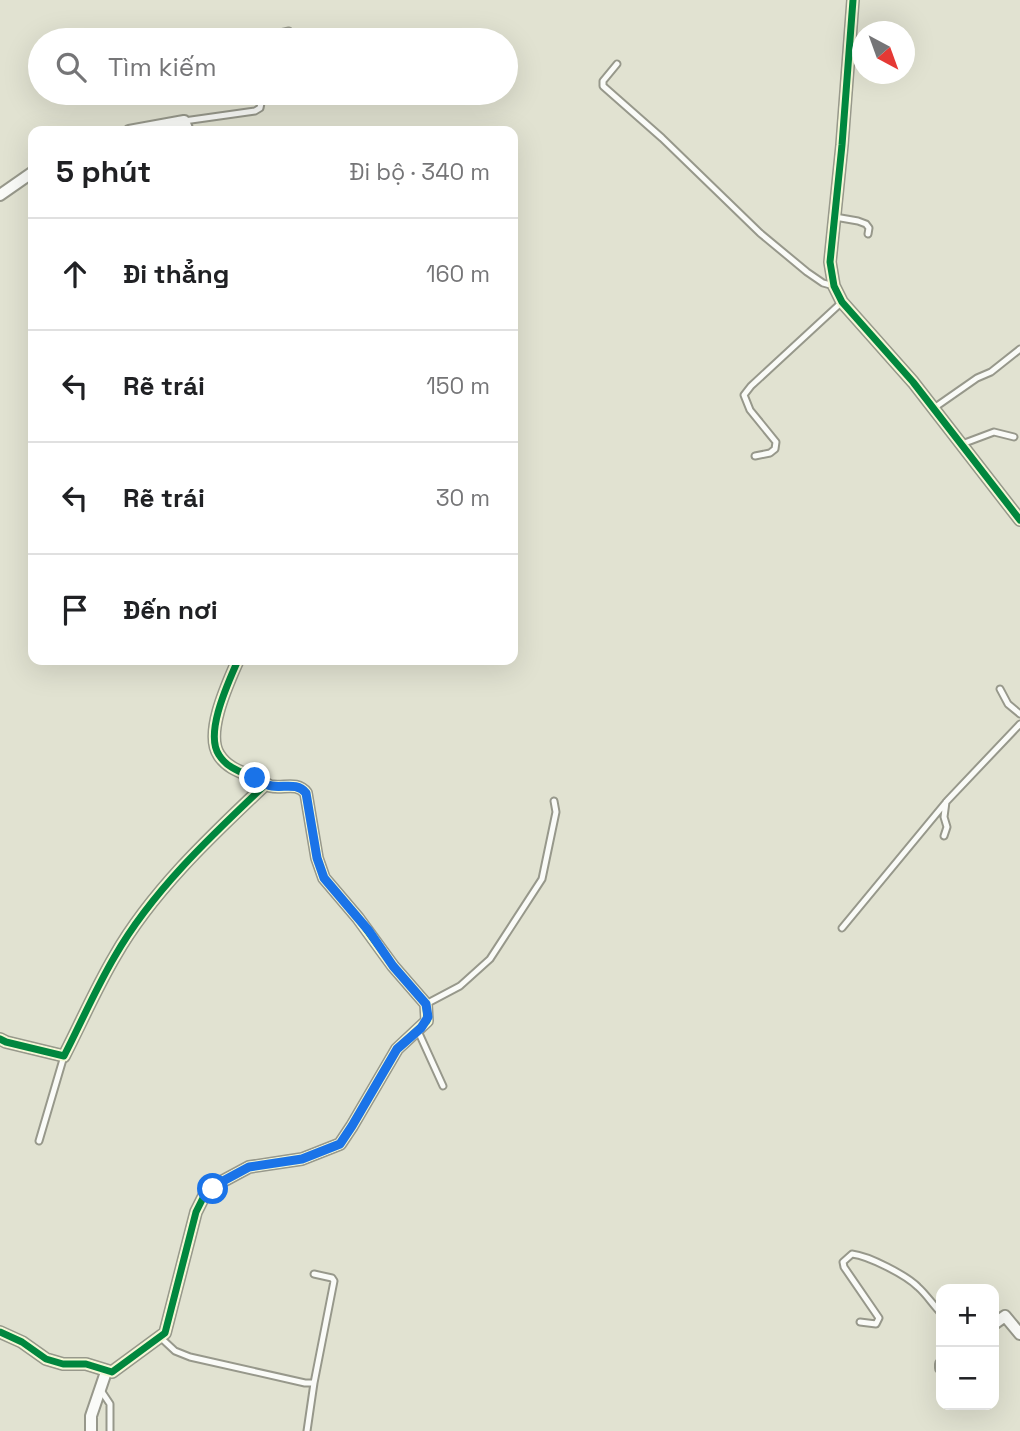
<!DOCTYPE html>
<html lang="vi">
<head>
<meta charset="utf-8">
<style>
  :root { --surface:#fff; --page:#f2f2f2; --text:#202124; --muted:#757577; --line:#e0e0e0 }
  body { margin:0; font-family:"Space Grotesk",sans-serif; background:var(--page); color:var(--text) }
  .controls { position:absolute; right:21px; bottom:21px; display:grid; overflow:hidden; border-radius:14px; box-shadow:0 7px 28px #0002 }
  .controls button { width:63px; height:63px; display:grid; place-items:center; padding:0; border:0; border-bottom:2px solid var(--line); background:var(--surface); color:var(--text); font:35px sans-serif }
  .compass { position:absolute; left:852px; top:21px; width:63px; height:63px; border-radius:50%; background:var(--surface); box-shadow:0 7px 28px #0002; rotate:139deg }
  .stop { position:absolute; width:21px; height:21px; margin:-16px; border:5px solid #1a73e8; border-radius:50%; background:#fff }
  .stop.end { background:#1a73e8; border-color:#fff; box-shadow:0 2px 7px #0008 }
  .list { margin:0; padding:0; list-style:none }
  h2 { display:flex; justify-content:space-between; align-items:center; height:91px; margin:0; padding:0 28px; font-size:30px }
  h2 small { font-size:23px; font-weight:400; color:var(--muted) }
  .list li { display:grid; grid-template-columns:46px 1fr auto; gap:21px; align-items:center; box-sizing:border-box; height:112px; padding:0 28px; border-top:2px solid var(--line) }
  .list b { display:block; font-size:26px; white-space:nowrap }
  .list em { font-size:23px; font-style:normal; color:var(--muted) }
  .icon { flex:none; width:38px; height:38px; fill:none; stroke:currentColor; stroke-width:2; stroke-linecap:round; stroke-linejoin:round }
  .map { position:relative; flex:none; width:1020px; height:1431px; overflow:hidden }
  .search { position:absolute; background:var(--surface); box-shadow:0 7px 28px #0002; left:28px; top:28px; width:490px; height:77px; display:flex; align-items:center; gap:18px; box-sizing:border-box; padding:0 24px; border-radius:38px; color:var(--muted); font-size:26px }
  .panel { position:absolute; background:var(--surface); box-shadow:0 7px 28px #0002; left:28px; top:126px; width:490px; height:539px; border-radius:14px }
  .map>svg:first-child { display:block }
</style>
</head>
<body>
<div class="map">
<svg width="1020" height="1431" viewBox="0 0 1020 1431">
  <rect width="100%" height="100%" fill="#e1e2d1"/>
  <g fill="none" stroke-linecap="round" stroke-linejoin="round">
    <defs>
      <path id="service" d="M 263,40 L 267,36 L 289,31
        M 617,64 L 603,81 L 603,86 L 662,138 L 760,233 L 807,272 L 823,283 L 834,286
        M 184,121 L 255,111 L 260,108 L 263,93
        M 835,217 L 858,221 L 866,224 L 869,228 L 868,234
        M 934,408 L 977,378 L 991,372 L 1020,349
        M 962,444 L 994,432 L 1014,437
        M 755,456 L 770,453 L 775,449 L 776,442 L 750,410 L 744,395 L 751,386 L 842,302
        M 1000,689 L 1008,704 L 1020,714
        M 944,836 L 947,827 L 944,817 L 946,802
        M 842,928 L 947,801 L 1020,724
        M 426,1004 L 460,986 L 490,959 L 542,879 L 556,812 L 554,801
        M 418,1031 L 443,1086
        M 39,1141 L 64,1056
        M 860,1322 L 876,1324 L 879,1318 L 844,1267 L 843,1262 L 852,1254 C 869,1256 906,1275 918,1287 C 927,1295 933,1305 941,1313
        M 160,1337 L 175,1351 L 190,1357 L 305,1383 L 314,1383 L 307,1431
        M 314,1383 L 334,1281 L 332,1278 L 314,1274
        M 100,1389 L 110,1404 L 110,1431"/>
      <path id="minor" d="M 853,0 L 842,145 L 830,262 L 834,286 L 842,302 L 913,382 L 1020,520
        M 129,131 L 184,121 L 188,131
        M 0,195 L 33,172
        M 0,1039 L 6,1042 L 64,1056 C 81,1023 96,988 115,956 C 152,891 212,835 266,784
        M 994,1324 L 1005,1316 L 1020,1334
        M 0,1332 L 22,1342 L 46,1359 L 63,1364 L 86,1364 L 112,1372 L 165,1333 L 196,1212 L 204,1196 L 223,1181 L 249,1167 L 302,1159 L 340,1144 L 352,1126 L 397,1049 L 427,1021 L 426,1004 L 393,966 L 358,918 L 324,878 L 317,858 L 306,793 C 297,781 283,789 270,786 C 265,784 260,781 255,778 C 241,772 227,768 219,755 C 204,733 229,681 238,660
        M 941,1364 L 941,1368
        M 91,1431 L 91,1416 L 106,1372"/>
    </defs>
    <use href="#service" stroke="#97988b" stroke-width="9"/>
    <use href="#minor" stroke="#97988b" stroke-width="14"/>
    <use href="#service" stroke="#fafbf8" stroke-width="5"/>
    <use href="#minor" stroke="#fafbf8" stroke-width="10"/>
    <defs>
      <path id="cycleway" d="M 853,0 L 842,145 L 830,262 L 834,286 L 842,302 L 913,382 L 1020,520
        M 0,1039 L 6,1042 L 64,1056 C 81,1023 96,988 115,956 C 152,891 212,835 266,784
        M 0,1332 L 22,1342 L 46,1359 L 63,1364 L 86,1364 L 112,1372 L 165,1333 L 196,1212 L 204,1196 L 223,1181 L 249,1167 L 302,1159 L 340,1144 L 352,1126 L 397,1049 L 427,1021 L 426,1004 L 393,966 L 358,918 L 324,878 L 317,858 L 306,793 C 297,781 283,789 270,786 C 265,784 260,781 255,778 C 241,772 227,768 219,755 C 204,733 229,681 238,660"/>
    </defs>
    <use href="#cycleway" stroke="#f4f7d6" stroke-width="11"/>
    <use href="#cycleway" stroke="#00873e" stroke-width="7"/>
  </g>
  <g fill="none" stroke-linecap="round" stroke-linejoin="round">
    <path stroke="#1a73e8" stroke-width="9" d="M 213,1189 L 223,1181 L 249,1167 L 302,1159 L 340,1144 L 352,1126 L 397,1049 L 421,1028 L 428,1017 L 426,1004 L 393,966 L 369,931 L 324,878 L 317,858 L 306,793 C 297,782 284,788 272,786 C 266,785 260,781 255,778"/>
  </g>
</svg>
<div class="controls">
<button>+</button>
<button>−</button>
</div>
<svg class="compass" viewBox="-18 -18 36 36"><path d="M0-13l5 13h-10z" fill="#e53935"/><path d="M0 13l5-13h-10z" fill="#757577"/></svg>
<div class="stop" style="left:213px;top:1189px"></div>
<div class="stop end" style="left:255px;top:778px"></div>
<div class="search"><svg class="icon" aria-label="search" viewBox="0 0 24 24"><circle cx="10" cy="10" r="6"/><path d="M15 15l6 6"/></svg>Tìm kiếm</div>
<section class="panel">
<h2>5 phút<small>Đi bộ · 340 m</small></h2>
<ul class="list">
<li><svg class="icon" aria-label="ahead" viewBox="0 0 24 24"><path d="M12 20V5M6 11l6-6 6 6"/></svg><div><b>Đi thẳng</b></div><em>160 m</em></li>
<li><svg class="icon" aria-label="left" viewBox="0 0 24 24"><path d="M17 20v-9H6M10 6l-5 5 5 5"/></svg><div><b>Rẽ trái</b></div><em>150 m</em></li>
<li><svg class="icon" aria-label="left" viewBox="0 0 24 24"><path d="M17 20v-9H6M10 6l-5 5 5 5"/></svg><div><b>Rẽ trái</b></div><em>30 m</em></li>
<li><svg class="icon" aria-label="arrive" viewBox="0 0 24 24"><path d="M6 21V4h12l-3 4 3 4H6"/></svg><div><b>Đến nơi</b></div></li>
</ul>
</section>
</div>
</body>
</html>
